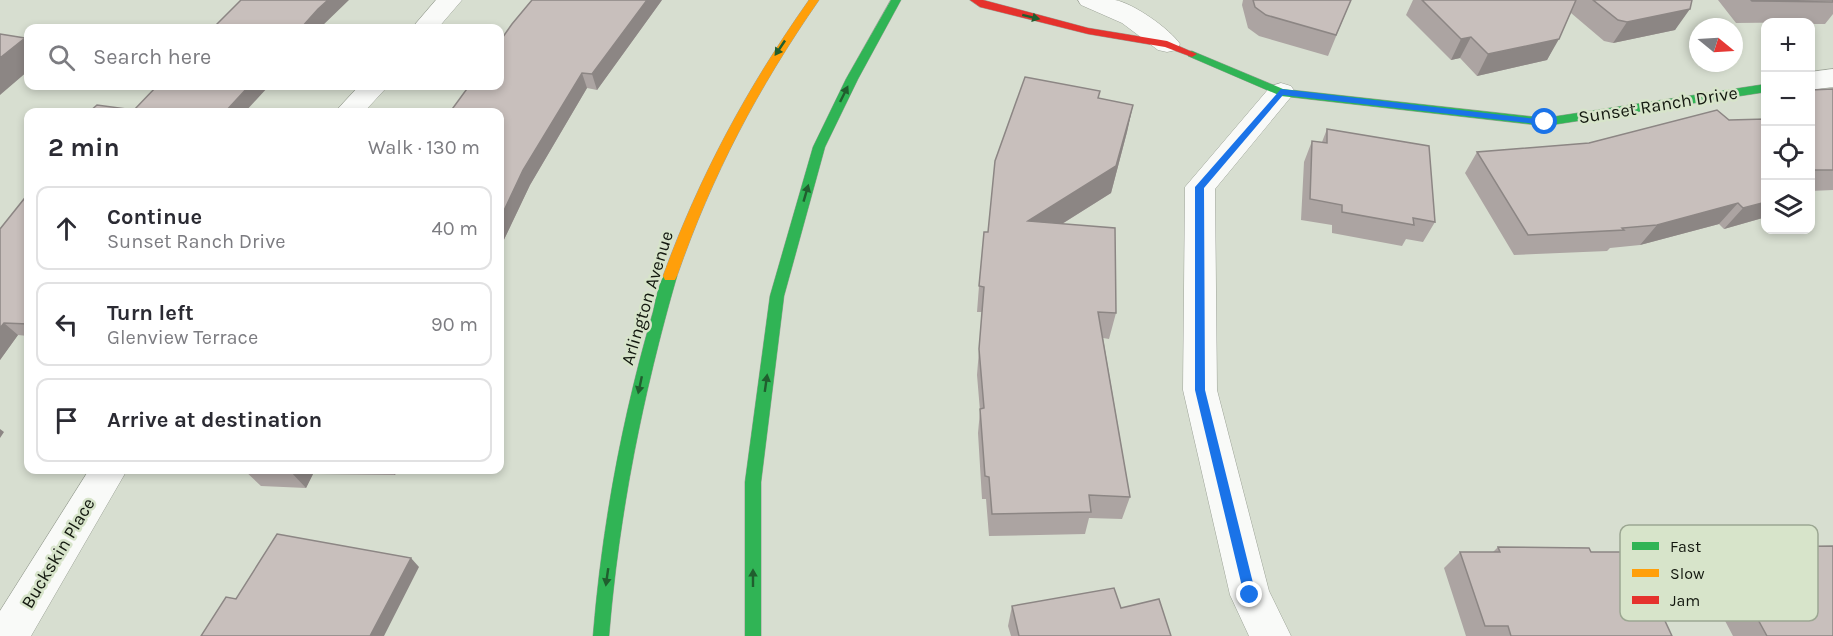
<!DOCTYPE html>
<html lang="en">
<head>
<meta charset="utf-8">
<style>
  :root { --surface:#fff; --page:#f7f7f7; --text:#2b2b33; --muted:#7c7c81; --line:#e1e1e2 }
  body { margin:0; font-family:Karla,sans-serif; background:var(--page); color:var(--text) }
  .controls { position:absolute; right:18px; top:18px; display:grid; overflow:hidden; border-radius:12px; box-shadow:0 3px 9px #0003 }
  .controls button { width:54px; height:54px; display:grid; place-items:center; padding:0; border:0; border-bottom:2px solid var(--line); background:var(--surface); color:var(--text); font:30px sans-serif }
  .compass { position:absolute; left:1689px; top:18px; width:54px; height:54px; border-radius:50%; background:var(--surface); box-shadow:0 3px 9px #0003; rotate:108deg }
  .stop { position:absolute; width:18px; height:18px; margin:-14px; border:4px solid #1a73e8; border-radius:50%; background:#fff }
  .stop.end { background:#1a73e8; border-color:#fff; box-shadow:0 2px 6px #0008 }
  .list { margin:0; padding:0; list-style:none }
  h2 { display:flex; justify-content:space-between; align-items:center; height:78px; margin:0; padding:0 24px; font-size:26px }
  h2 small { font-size:20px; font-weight:400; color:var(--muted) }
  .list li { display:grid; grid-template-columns:39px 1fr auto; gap:18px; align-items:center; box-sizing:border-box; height:84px; margin:0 12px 12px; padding:0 12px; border:2px solid var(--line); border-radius:12px }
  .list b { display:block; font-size:22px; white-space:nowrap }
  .list p { margin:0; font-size:20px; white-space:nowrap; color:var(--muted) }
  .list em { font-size:20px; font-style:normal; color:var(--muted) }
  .icon { flex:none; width:33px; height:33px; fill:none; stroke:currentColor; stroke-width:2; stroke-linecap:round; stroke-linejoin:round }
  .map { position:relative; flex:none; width:1833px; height:636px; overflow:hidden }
  .search { position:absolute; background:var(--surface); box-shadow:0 3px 9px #0003; left:24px; top:24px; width:480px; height:66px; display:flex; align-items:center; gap:15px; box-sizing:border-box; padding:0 21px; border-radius:12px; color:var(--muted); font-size:22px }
  .panel { position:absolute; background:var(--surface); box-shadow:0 3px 9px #0003; left:24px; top:108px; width:480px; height:366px; border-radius:12px }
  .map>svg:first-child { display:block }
</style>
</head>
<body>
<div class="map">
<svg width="1833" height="636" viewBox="0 0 1833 636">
  <rect width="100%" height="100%" fill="#d7ded0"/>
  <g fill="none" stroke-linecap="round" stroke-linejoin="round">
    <defs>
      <path id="street" d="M 436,0 L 462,0 L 438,28 L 412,28 Z
        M 1078,0 C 1089,0 1103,0 1115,0 C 1133,3 1170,29 1180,44 L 1176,50 L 1167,52 L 1158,50 L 1122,23 L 1081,5 Z
        M 1833,69 L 1833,87 L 1810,90 L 1810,72 Z
        M 1281,83 L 1291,86 L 1295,92 L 1215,189 L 1217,390 L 1269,591 L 1291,636 L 1249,636 L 1230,595 L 1183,390 L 1185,187 L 1271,86 Z
        M 359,86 L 388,86 L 364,112 L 335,112 Z
        M 89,470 L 127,470 L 31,636 L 0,636 L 0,611 Z"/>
      <path id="fast" d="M 891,0 L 901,0 L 858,79 L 825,147 L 784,296 L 761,482 L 761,636 L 745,636 L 745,482 L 770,296 L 813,147 L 846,79 Z
        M 1192,51 L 1283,89 L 1545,118 L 1766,84 L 1766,92 L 1545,126 L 1281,96 L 1188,56 L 1188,52 Z
        M 670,271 L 677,276 C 643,394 619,513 609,636 L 593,636 C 602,526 622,418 653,312 C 656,301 659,275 670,271 Z"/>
      <path id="slow" d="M 809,0 L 819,0 C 758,88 712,175 677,276 L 675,280 L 665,280 L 663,276 C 700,175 747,88 809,0 Z"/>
      <path id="jam" d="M 970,0 L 983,0 L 1088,28 L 1167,41 L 1197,54 L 1192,57 L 1165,47 L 1088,34 L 980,7 Z"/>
    </defs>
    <use href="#street" stroke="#9ca297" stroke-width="1"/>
    <use href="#fast" stroke="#9ca297" stroke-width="1"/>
    <use href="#slow" stroke="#9ca297" stroke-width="1"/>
    <use href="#jam" stroke="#9ca297" stroke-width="1"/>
    <use href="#street" fill="#f9faf8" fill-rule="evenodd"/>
    <use href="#fast" fill="#30b455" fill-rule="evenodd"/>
    <use href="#slow" fill="#ff9f0a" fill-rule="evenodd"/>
    <use href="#jam" fill="#e5322d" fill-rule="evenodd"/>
  </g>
  <path fill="#aca4a2" d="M 662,0 L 597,90 L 587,88 L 530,185 L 500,248 L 500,112 Z
    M 1243,0 L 1351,0 L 1328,56 L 1259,36 L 1248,28 L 1242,5 Z
    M 1413,0 L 1692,0 L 1675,30 L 1613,43 L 1604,41 L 1571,13 L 1547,60 L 1477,76 L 1460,58 L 1451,60 L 1406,15 Z
    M 1718,0 L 1833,0 L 1833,14 L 1825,24 L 1810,24 L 1810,22 L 1736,23 Z
    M 1833,89 L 1833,190 L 1810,191 L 1810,90 Z
    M 1098,99 L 1133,105 L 1127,132 L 1111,193 L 1062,224 L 1116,313 L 1109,339 L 1103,338 L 1130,497 L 1122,519 L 1089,518 L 1085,534 L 989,536 L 986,499 L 982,499 L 978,433 L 980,411 L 977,375 L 982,312 L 977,312 L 979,286 Z
    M 1717,110 L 1766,217 L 1724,229 L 1719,224 L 1640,245 L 1610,248 L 1607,251 L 1514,255 L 1465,173 L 1477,152 L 1589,143 Z
    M 1327,129 L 1435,222 L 1423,242 L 1406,239 L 1402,246 L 1332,233 L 1332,225 L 1301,220 L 1304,162 L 1312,141 L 1322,142 Z
    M 28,194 L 28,336 L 18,335 L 0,360 L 0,229 Z
    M 244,470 L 397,470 L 395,475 L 313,474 L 306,488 L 261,486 Z
    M 1498,547 L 1591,552 L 1672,636 L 1466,636 L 1444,568 L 1460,552 L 1493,552 Z
    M 1762,547 L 1833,636 L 1733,636 L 1702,577 L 1726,561 L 1742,560 Z
    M 1012,606 L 1121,608 L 1171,636 L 1011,636 L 1008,626 Z"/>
  <path fill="#8c8684" d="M 328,0 L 349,0 L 320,28 L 301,28 L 318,9 Z
    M 647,0 L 662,0 L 597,90 L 592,74 Z
    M 1690,9 L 1675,30 L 1613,43 L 1627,22 Z
    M 1471,37 L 1460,58 L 1451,60 L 1461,39 Z
    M 25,38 L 28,43 L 28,71 L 0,95 L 0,58 Z
    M 1559,39 L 1547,60 L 1477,76 L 1488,54 Z
    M 582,73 L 587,88 L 530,185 L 500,248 L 500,219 L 523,170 Z
    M 249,86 L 269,86 L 245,112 L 225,112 Z
    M 1133,105 L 1127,132 L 1111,193 L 1025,247 L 1028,221 Z
    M 1766,202 L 1766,217 L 1724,229 L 1743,208 Z
    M 1738,203 L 1719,224 L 1640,245 L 1657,225 Z
    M 4,323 L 18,335 L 0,360 L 0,328 Z
    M 0,429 L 4,432 L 0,438 Z
    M 289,470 L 309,470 L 313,474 L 306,488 Z
    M 391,470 L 397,470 L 395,475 Z
    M 411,558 L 419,567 L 384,636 L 370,636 Z"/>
  <path fill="#c8bfbc" stroke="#8c8684" stroke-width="1.5" d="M 241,0 L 328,0 L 318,9 L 301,28 L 213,28 Z
    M 532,0 L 647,0 L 592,74 L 582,73 L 523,170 L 500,219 L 500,112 L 450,112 L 469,86 L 500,86 L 500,41 L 512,24 Z
    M 1253,0 L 1351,0 L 1336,35 L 1266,15 L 1255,7 Z
    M 1422,0 L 1576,0 L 1559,39 L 1488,54 L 1471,37 L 1461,39 Z
    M 1593,0 L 1692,0 L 1690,9 L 1627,22 L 1618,20 Z
    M 1751,0 L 1833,0 L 1833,2 L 1752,1 Z
    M 0,34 L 25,38 L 0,58 Z
    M 1025,77 L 1100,91 L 1098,98 L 1133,105 L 1116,166 L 1028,221 L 1115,228 L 1116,313 L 1098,312 L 1130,497 L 1089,495 L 1091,512 L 992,514 L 989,477 L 985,476 L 980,409 L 984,408 L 979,349 L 984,287 L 979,286 L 984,232 L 988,232 L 995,161 Z
    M 157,86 L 249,86 L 225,112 L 89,112 L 97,105 L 134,110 Z
    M 1833,89 L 1833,170 L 1810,170 L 1810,90 Z
    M 1717,110 L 1729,120 L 1766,119 L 1766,202 L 1743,208 L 1738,203 L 1657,225 L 1622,228 L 1624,230 L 1528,235 L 1477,152 L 1589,143 Z
    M 1327,129 L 1429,146 L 1435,222 L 1413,218 L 1414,225 L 1342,212 L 1342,205 L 1310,199 L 1312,141 L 1327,143 Z
    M 28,194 L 28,324 L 4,323 L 0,328 L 0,229 Z
    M 277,534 L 411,558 L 370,636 L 201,636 L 226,597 L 236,599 Z
    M 1833,546 L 1833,636 L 1767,636 L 1726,561 L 1768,560 L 1762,547 Z
    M 1498,547 L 1589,548 L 1591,552 L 1633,552 L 1672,636 L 1511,636 L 1508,626 L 1485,626 L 1460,552 L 1500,552 Z
    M 1114,588 L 1121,608 L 1159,599 L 1171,636 L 1019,636 L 1012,606 Z"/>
  <defs><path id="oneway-solid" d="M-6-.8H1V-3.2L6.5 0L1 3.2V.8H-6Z" transform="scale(1.5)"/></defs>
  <g fill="#205e2e">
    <use href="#oneway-solid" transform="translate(1031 17) rotate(14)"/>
    <use href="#oneway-solid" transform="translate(780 48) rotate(124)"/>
    <use href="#oneway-solid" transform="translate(844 94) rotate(-64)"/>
    <use href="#oneway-solid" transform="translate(806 193) rotate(-74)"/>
    <use href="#oneway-solid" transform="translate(766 383) rotate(-82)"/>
    <use href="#oneway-solid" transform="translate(640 385) rotate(102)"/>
    <use href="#oneway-solid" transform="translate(607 577) rotate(98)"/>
    <use href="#oneway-solid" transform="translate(753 578) rotate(-90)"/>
  </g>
  <path fill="#1a73e8" d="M 1281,89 L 1545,120 L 1550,122 L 1545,125 L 1283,95 L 1204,188 L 1205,390 L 1256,595 L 1250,601 L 1244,595 L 1195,390 L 1195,187 Z"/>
  <g text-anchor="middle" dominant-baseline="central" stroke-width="5" stroke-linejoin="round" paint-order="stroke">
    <g font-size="18" fill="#13180f" stroke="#d7e4ca">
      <text transform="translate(1658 105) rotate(-9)">Sunset Ranch Drive</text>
      <text transform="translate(647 298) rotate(-73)">Arlington Avenue</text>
      <text transform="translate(58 553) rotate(-59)">Buckskin Place</text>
    </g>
  </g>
  <rect x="1620" y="525" width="198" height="96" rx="9" fill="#d7e4ca" stroke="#9ca792" stroke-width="1.5"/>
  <rect x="1632" y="542" width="27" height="8" fill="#30b455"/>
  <rect x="1632" y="569" width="27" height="8" fill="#ff9f0a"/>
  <rect x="1632" y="596" width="27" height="8" fill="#e5322d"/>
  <g font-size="16" fill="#13180f">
    <text x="1670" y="552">Fast</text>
    <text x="1670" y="579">Slow</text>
    <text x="1670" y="606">Jam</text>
  </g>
</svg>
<div class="controls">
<button>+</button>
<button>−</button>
<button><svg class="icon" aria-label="locate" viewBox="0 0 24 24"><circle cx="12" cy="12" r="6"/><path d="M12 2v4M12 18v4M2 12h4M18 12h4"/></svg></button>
<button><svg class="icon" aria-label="layers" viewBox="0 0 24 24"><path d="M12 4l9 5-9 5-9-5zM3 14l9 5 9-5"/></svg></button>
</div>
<svg class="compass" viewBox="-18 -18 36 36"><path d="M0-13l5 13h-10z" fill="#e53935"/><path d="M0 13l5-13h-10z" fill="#7c7c81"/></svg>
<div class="stop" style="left:1545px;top:122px"></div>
<div class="stop end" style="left:1250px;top:595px"></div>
<div class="search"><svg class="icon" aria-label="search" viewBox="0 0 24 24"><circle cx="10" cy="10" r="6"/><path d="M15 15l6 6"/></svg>Search here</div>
<section class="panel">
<h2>2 min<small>Walk · 130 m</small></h2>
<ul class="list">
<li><svg class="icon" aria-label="ahead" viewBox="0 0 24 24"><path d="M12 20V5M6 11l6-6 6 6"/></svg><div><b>Continue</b><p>Sunset Ranch Drive</p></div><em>40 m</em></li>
<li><svg class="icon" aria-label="left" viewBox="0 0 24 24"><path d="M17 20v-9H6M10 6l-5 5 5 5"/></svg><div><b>Turn left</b><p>Glenview Terrace</p></div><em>90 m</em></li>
<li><svg class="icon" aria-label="arrive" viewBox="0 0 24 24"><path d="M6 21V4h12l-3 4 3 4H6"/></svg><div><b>Arrive at destination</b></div></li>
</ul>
</section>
</div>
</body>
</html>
